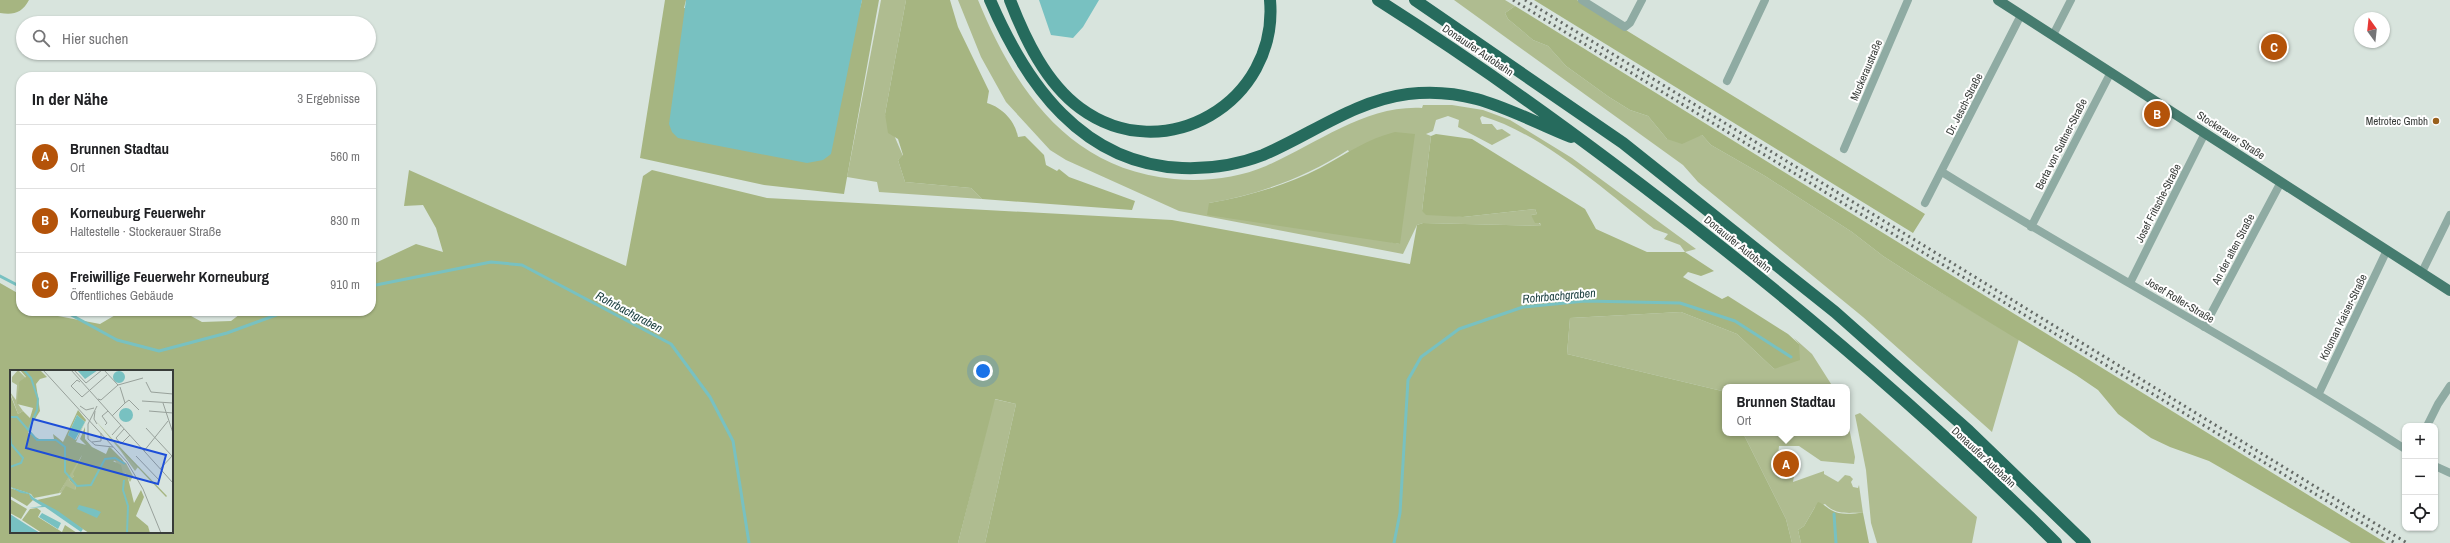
<!DOCTYPE html>
<html lang="de">
<head>
<meta charset="utf-8">
<style>
  :root { --surface:#fff; --page:#f6f6f6; --text:#202124; --muted:#757577; --line:#e0e0e0; --accent:#b45309 }
  body { margin:0; font-family:"Archivo Narrow",sans-serif; background:var(--page); color:var(--text) }
  .controls { position:absolute; right:12px; bottom:12px; display:grid; overflow:hidden; border-radius:8px; box-shadow:0 1px 3px #0004 }
  .controls button { width:36px; height:36px; display:grid; place-items:center; padding:0; border:0; border-bottom:1px solid var(--line); background:var(--surface); color:var(--text); font:20px sans-serif }
  .compass { position:absolute; left:2354px; top:12px; width:36px; height:36px; border-radius:50%; background:var(--surface); box-shadow:0 1px 3px #0004; rotate:345deg }
  .you { position:absolute; left:983px; top:371px; width:14px; height:14px; margin:-10px; border:3px solid #fff; border-radius:50%; background:#1a73e8; box-shadow:0 0 0 6px #1a73e833 }
  .badge { display:grid; place-items:center; width:26px; height:26px; border-radius:50%; background:var(--accent); color:#fff; font-size:13px; font-weight:700 }
  .pin { position:absolute; translate:-50% -50%; border:2px solid #fff; box-shadow:0 1px 4px #0006 }
  .popup { position:absolute; left:1722px; top:384px; width:128px; height:52px; box-sizing:border-box; display:grid; place-content:center; border-radius:8px; background:var(--surface); filter:drop-shadow(0 1px 3px #0005); font-size:13px; white-space:nowrap; color:var(--muted) }
  .popup b { font-size:15px; color:var(--text) }
  .popup::after { content:''; position:absolute; left:50%; top:100%; margin-left:-8px; border:8px solid transparent; border-top-color:var(--surface) }
  .list { margin:0; padding:0; list-style:none }
  h2 { display:flex; justify-content:space-between; align-items:center; height:52px; margin:0; padding:0 16px; font-size:17px }
  h2 small { font-size:13px; font-weight:400; color:var(--muted) }
  .list li { display:grid; grid-template-columns:26px 1fr auto; gap:12px; align-items:center; box-sizing:border-box; height:64px; padding:0 16px; border-top:1px solid var(--line) }
  .list b { display:block; font-size:15px; white-space:nowrap }
  .list p { margin:0; font-size:13px; white-space:nowrap; color:var(--muted) }
  .list em { font-size:13px; font-style:normal; color:var(--muted) }
  .icon { flex:none; width:22px; height:22px; fill:none; stroke:currentColor; stroke-width:2; stroke-linecap:round; stroke-linejoin:round }
  .map { position:relative; flex:none; width:2450px; height:543px; overflow:hidden }
  .search { position:absolute; background:var(--surface); box-shadow:0 1px 3px #0004; left:16px; top:16px; width:360px; height:44px; display:flex; align-items:center; gap:10px; box-sizing:border-box; padding:0 14px; border-radius:22px; color:var(--muted); font-size:15px }
  .panel { position:absolute; background:var(--surface); box-shadow:0 1px 3px #0004; left:16px; top:72px; width:360px; height:244px; border-radius:16px }
  .map>svg:first-child { display:block }
</style>
</head>
<body>
<div class="map">
<svg width="2450" height="543" viewBox="0 0 2450 543">
  <rect width="100%" height="100%" fill="#d8e4dd"/>
  <path fill="#afbc90" fill-rule="evenodd" d="M 881,0 L 906,0 L 885,114 L 903,156 L 898,160 L 905,182 L 971,188 L 982,199 L 879,192 L 877,182 L 847,177 Z
    M 958,0 L 978,0 C 1015,90 1069,169 1174,179 C 1205,182 1238,178 1266,166 C 1317,144 1365,105 1422,108 L 1423,105 L 1452,105 L 1483,110 L 1510,120 L 1572,158 L 1696,249 L 1685,252 L 1680,245 L 1664,239 L 1668,234 L 1654,229 C 1604,190 1543,134 1482,116 L 1480,118 L 1482,124 L 1492,124 L 1497,130 L 1502,129 L 1511,135 L 1492,145 L 1458,127 L 1459,120 L 1448,116 L 1436,120 L 1433,131 L 1426,134 L 1431,136 L 1422,211 L 1463,217 L 1535,209 L 1537,214 L 1531,215 L 1542,226 L 1423,223 L 1417,225 L 1403,254 L 1179,211 L 1066,160 L 1050,150 L 1006,102 L 981,57 ZM 1348,150 L 1400,244 L 1209,203 C 1260,194 1304,178 1348,150 Z
    M 1454,0 L 1505,0 L 1515,6 L 1505,13 L 1508,19 L 1533,40 L 1548,46 L 1566,66 L 1609,97 L 1630,110 L 1648,116 L 1667,139 L 1702,135 L 1711,145 L 1765,176 L 1852,232 L 1883,256 L 1925,283 L 2019,339 L 1992,432 L 1863,317 L 1698,182 L 1683,165 Z
    M 1681,312 L 1737,334 L 1774,369 L 1799,344 L 1794,338 L 1812,354 L 1833,387 L 1725,387 L 1725,396 L 1722,391 L 1567,354 L 1570,318 Z
    M 994,399 L 1016,404 L 985,543 L 958,543 Z
    M 1860,413 L 1977,517 L 1972,543 L 1877,543 L 1871,523 L 1866,470 L 1855,415 Z
    M 1847,418 L 1855,457 L 1854,464 L 1821,461 L 1799,446 L 1779,446 L 1776,474 L 1794,476 L 1793,482 L 1824,471 L 1824,474 L 1838,482 L 1845,475 L 1850,476 L 1853,479 L 1851,482 L 1853,487 L 1858,488 L 1859,485 L 1863,513 C 1848,512 1837,516 1825,504 L 1815,507 L 1804,526 L 1798,530 L 1801,543 L 1792,543 L 1786,519 L 1743,433 L 1847,433 Z"/>
  <path fill="#a6b581" fill-rule="evenodd" d="M 0,0 L 29,0 C 22,13 14,15 0,13 Z
    M 665,0 L 686,0 L 684,8 L 860,8 L 862,0 L 879,0 L 844,194 L 764,185 L 640,158 Z
    M 906,0 L 950,0 L 958,27 L 989,91 L 987,103 C 1003,108 1015,121 1018,137 L 1025,136 L 1044,155 L 1046,165 L 1057,171 L 1059,169 L 1069,177 L 1135,201 L 1132,210 L 982,199 L 971,188 L 905,182 L 898,160 L 903,155 L 898,139 L 888,133 L 885,114 Z
    M 1534,0 L 1577,0 L 1925,214 L 1913,233 Z
    M 1515,6 L 2386,543 L 2351,543 L 2209,461 L 2170,447 L 2151,438 L 2118,414 L 2098,390 L 2076,375 L 1925,283 L 1883,256 L 1852,232 L 1765,176 L 1711,145 L 1702,135 L 1682,144 L 1667,139 L 1648,116 L 1630,110 L 1609,97 L 1566,66 L 1548,46 L 1533,40 L 1508,19 L 1505,13 Z
    M 1395,132 L 1415,134 L 1400,244 L 1207,215 L 1209,203 C 1248,196 1285,186 1320,168 C 1346,154 1367,139 1395,132 Z
    M 1436,134 L 1472,139 L 1585,209 L 1596,229 L 1647,252 L 1685,252 L 1714,271 L 1701,276 L 1688,272 L 1683,277 L 1722,299 L 1728,296 L 1788,334 L 1799,344 L 1800,360 L 1774,369 L 1737,334 L 1681,312 L 1570,318 L 1567,354 L 1722,391 L 1725,396 L 1725,433 L 1743,433 L 1786,519 L 1792,543 L 985,543 L 1016,404 L 995,399 L 958,543 L 0,543 L 0,283 L 21,295 L 21,311 L 49,311 L 58,316 L 100,324 L 117,314 L 156,311 L 182,311 L 202,322 L 231,321 L 244,311 L 371,311 L 371,265 L 416,244 L 443,252 L 436,228 L 423,205 L 404,206 L 409,170 L 626,266 L 643,176 L 652,170 L 767,198 L 1172,220 L 1410,264 L 1417,225 L 1423,223 L 1541,226 L 1540,223 L 1535,223 L 1531,215 L 1537,214 L 1535,209 L 1463,217 L 1426,215 L 1422,211 L 1431,136 ZM 11,371 L 172,371 L 172,532 L 11,532 Z
    M 1818,502 C 1824,504 1826,507 1831,510 C 1840,516 1853,513 1863,513 L 1869,543 L 1801,543 L 1798,530 L 1804,526 Z"/>
  <path fill="#78c1c1" d="M 686,0 L 862,0 L 831,154 L 823,160 L 807,163 L 678,138 L 672,132 L 669,124 Z
    M 1039,0 L 1099,0 L 1083,27 L 1073,38 L 1051,35 Z"/>
  <g fill="none" stroke-linecap="round" stroke-linejoin="round">
    <path stroke="#78c1c1" stroke-width="3" d="M 0,276 L 21,287
      M 371,286 L 491,262 L 522,265 L 671,344 L 710,397 L 733,441 L 749,543
      M 64,311 L 117,340 L 159,351 L 227,333 L 287,311
      M 1834,514 L 1836,543
      M 1394,543 L 1400,513 L 1408,380 L 1421,357 L 1459,329 L 1523,307 L 1585,301 L 1680,303 L 1735,321 L 1791,357"/>
    <path stroke="#8faba3" stroke-width="8" d="M 1582,0 L 1625,27 L 1630,23 L 1642,0
      M 2053,35 L 2071,0
      M 1727,81 L 1765,0
      M 1844,149 L 1908,0
      M 1942,172 C 2095,267 2254,351 2405,449
      M 1925,203 L 2021,15
      M 2031,227 L 2111,72
      M 2422,272 L 2450,215
      M 2130,283 L 2205,133
      M 2204,327 L 2281,182
      M 2319,393 L 2387,250
      M 2427,426 L 2438,404 L 2450,386
      M 2435,466 L 2450,473"/>
    <path stroke="#467c6f" stroke-width="10" d="M 1998,0 L 2450,291"/>
    <path stroke="#266b5d" stroke-width="12" d="M 990,0 C 1026,84 1082,164 1182,168 C 1210,169 1237,165 1263,155 C 1312,134 1354,101 1408,94 C 1473,86 1514,114 1571,137
      M 1010,0 C 1025,39 1046,83 1080,108 C 1164,170 1279,102 1270,0
      M 1378,0 C 1495,74 1606,156 1715,242 C 1834,336 1949,436 2056,543
      M 1415,0 L 1623,143 L 1835,312 L 1969,431 L 2085,543"/>
    <path stroke="#646a66" stroke-width="3" stroke-dasharray="2 4" stroke-linecap="butt" d="M 1513,0 L 2395,543
      M 1525,0 L 2407,543"/>
  </g>
  <circle fill="#99601c" stroke="#fff" stroke-width="1.5" cx="2436" cy="121" r="4"/>
  <g text-anchor="middle" dominant-baseline="central" stroke-width="4" stroke-linejoin="round" paint-order="stroke">
    <g font-size="11" fill="#383c39" stroke="#fff">
      <text transform="translate(1478 50) rotate(34)">Donauufer Autobahn</text>
      <text transform="translate(1866 70) rotate(-67)">Muckeraustraße</text>
      <text transform="translate(1964 104) rotate(-63)">Dr. Jesch-Straße</text>
      <text transform="translate(2231 135) rotate(33)">Stockerauer Straße</text>
      <text transform="translate(2061 144) rotate(-63)">Berta von Suttner-Straße</text>
      <text transform="translate(2158 203) rotate(-63)">Josef Fritsche-Straße</text>
      <text transform="translate(1738 244) rotate(39)">Donauufer Autobahn</text>
      <text transform="translate(2233 249) rotate(-62)">An der alten Straße</text>
      <text transform="translate(2180 300) rotate(31)">Josef Roller-Straße</text>
      <text transform="translate(2343 317) rotate(-64)">Koloman Kaiser-Straße</text>
      <text transform="translate(1984 457) rotate(43)">Donauufer Autobahn</text>
    </g>
    <g font-size="11" fill="#383c39" stroke="#fff" text-anchor="end">
      <text x="2428" y="121">Metrotec Gmbh</text>
    </g>
    <g font-size="12" font-style="italic" fill="#193d3d" stroke="#fff">
      <text transform="translate(1559 296) rotate(-5)">Rohrbachgraben</text>
      <text transform="translate(629 312) rotate(28)">Rohrbachgraben</text>
    </g>
  </g>
  <g transform="translate(10 370)">
    <rect width="163" height="163" fill="#d8e4dd"/>
    <path d="M 8,0 L 16,8 L 9,14 L 8,34 L 13,41 L 8,44 L 0,22 L 6,30 L 7,15 L 2,12 L 2,7 ZM 85,50 L 128,97 L 125,101 L 110,80 ZM 71,85 L 64,106 L 59,110 L 66,116 L 65,120 L 24,128 L 49,123 ZM 104,89 L 116,93 L 123,106 L 120,112 L 115,103 L 113,109 L 112,103 Z" fill="#afbc90"/>
    <path d="M 10,0 L 30,0 L 37,7 L 30,9 L 26,14 L 30,41 L 25,49 L 22,50 L 18,63 L 31,70 L 44,69 L 43,64 L 53,72 L 68,40 L 76,50 L 66,72 L 76,75 L 70,69 L 75,57 L 75,69 L 82,77 L 96,84 L 99,77 L 101,78 L 112,89 L 116,95 L 110,90 L 103,91 L 111,95 L 113,104 L 117,104 L 124,133 L 131,120 L 134,127 L 126,146 L 138,156 L 140,163 L 79,163 L 27,130 L 50,125 L 56,116 L 65,120 L 66,116 L 59,110 L 64,106 L 63,104 L 72,85 L 49,123 L 24,128 L 21,124 L 0,117 L 0,24 L 8,44 L 13,41 L 20,48 L 23,38 L 7,34 L 9,12 L 16,7 ZM 67,45 L 75,52 L 66,70 L 58,65 ZM 105,72 L 157,126 L 156,127 L 112,81 ZM 0,118 L 19,124 L 23,130 L 17,136 L 0,126 ZM 0,129 L 17,139 L 11,149 L 0,143 ZM 27,138 L 31,141 L 28,147 L 52,162 L 55,155 L 67,163 L 32,163 L 12,150 L 20,139 Z" fill="#a6b581" fill-rule="evenodd"/>
    <path d="M 67,0 L 88,0 L 75,9 ZM103 7a6 6 0 1 1 12 0a6 6 0 1 1-12 0ZM109 45a7 7 0 1 1 14 0a7 7 0 1 1-14 0ZM 67,45 L 75,52 L 65,70 L 58,65 ZM 0,117 L 19,123 L 24,128 L 48,141 L 73,159 L 71,162 L 35,137 L 19,138 L 32,136 L 21,129 L 19,124 L 11,123 ZM 69,135 L 84,139 L 91,142 L 87,148 L 67,139 ZM 32,143 L 51,153 L 48,159 L 29,147 ZM 0,144 L 17,155 L 30,163 L 0,163 Z" fill="#78c1c1"/>
    <path fill="none" stroke="#78c1c1" stroke-width="2" d="M 14,0 L 21,8 L 28,29 L 27,40 L 18,61M 0,47 L 7,47 L 27,70 L 46,70 L 55,77 L 55,102 L 67,116 L 81,115 L 95,89 L 105,88 L 115,94M 0,63 L 1,74 L 13,88 L 11,93 L 0,97M 114,110 L 113,120 L 118,136 L 117,163"/>
    <path fill="none" stroke="#98a19b" stroke-width="1" d="M 33,0 L 117,92 L 133,119 L 151,163M 61,0 L 163,113M 64,0 L 76,13 L 92,0M 94,0 L 108,15M 70,12 L 67,10 L 61,16 L 72,27 L 97,5M 136,12 L 141,22 L 163,24M 88,29 L 91,30 L 108,15 L 133,8M 132,31 L 163,33M 115,33 L 119,30 L 129,40M 153,33 L 163,63M 70,36 L 76,40 L 84,38M 87,36 L 78,54 L 78,69 L 85,75 L 103,77M 85,41 L 84,49 L 87,54M 139,41 L 163,43M 102,46 L 115,33 L 110,17M 95,55 L 97,53 L 92,46 L 98,41M 136,58 L 162,86M 114,59 L 106,68 L 111,74 L 120,65M 102,65 L 111,55M 82,72 L 91,71 L 91,63M 134,81 L 158,51M 126,86 L 150,111M 150,99 L 163,85"/>
    <path fill="#1d4ed8" fill-opacity="0.15" stroke="#1d4ed8" stroke-width="2" d="M 23,49 L 156,85 L 148,114 L 16,78 Z"/>
    <rect width="163" height="163" fill="none" stroke="#383c39" stroke-width="2"/>
  </g>
</svg>
<div class="controls">
<button>+</button>
<button>−</button>
<button><svg class="icon" aria-label="locate" viewBox="0 0 24 24"><circle cx="12" cy="12" r="6"/><path d="M12 2v4M12 18v4M2 12h4M18 12h4"/></svg></button>
</div>
<svg class="compass" viewBox="-18 -18 36 36"><path d="M0-13l5 13h-10z" fill="#e53935"/><path d="M0 13l5-13h-10z" fill="#757577"/></svg>
<div class="you"></div>
<div class="pin badge" style="left:1786px;top:464px">A</div>
<div class="popup"><b>Brunnen Stadtau</b>Ort</div>
<div class="pin badge" style="left:2157px;top:114px">B</div>
<div class="pin badge" style="left:2274px;top:47px">C</div>
<div class="search"><svg class="icon" aria-label="search" viewBox="0 0 24 24"><circle cx="10" cy="10" r="6"/><path d="M15 15l6 6"/></svg>Hier suchen</div>
<section class="panel">
<h2>In der Nähe<small>3 Ergebnisse</small></h2>
<ul class="list">
<li><span class="badge">A</span><div><b>Brunnen Stadtau</b><p>Ort</p></div><em>560 m</em></li>
<li><span class="badge">B</span><div><b>Korneuburg Feuerwehr</b><p>Haltestelle · Stockerauer Straße</p></div><em>830 m</em></li>
<li><span class="badge">C</span><div><b>Freiwillige Feuerwehr Korneuburg</b><p>Öffentliches Gebäude</p></div><em>910 m</em></li>
</ul>
</section>
</div>
</body>
</html>
